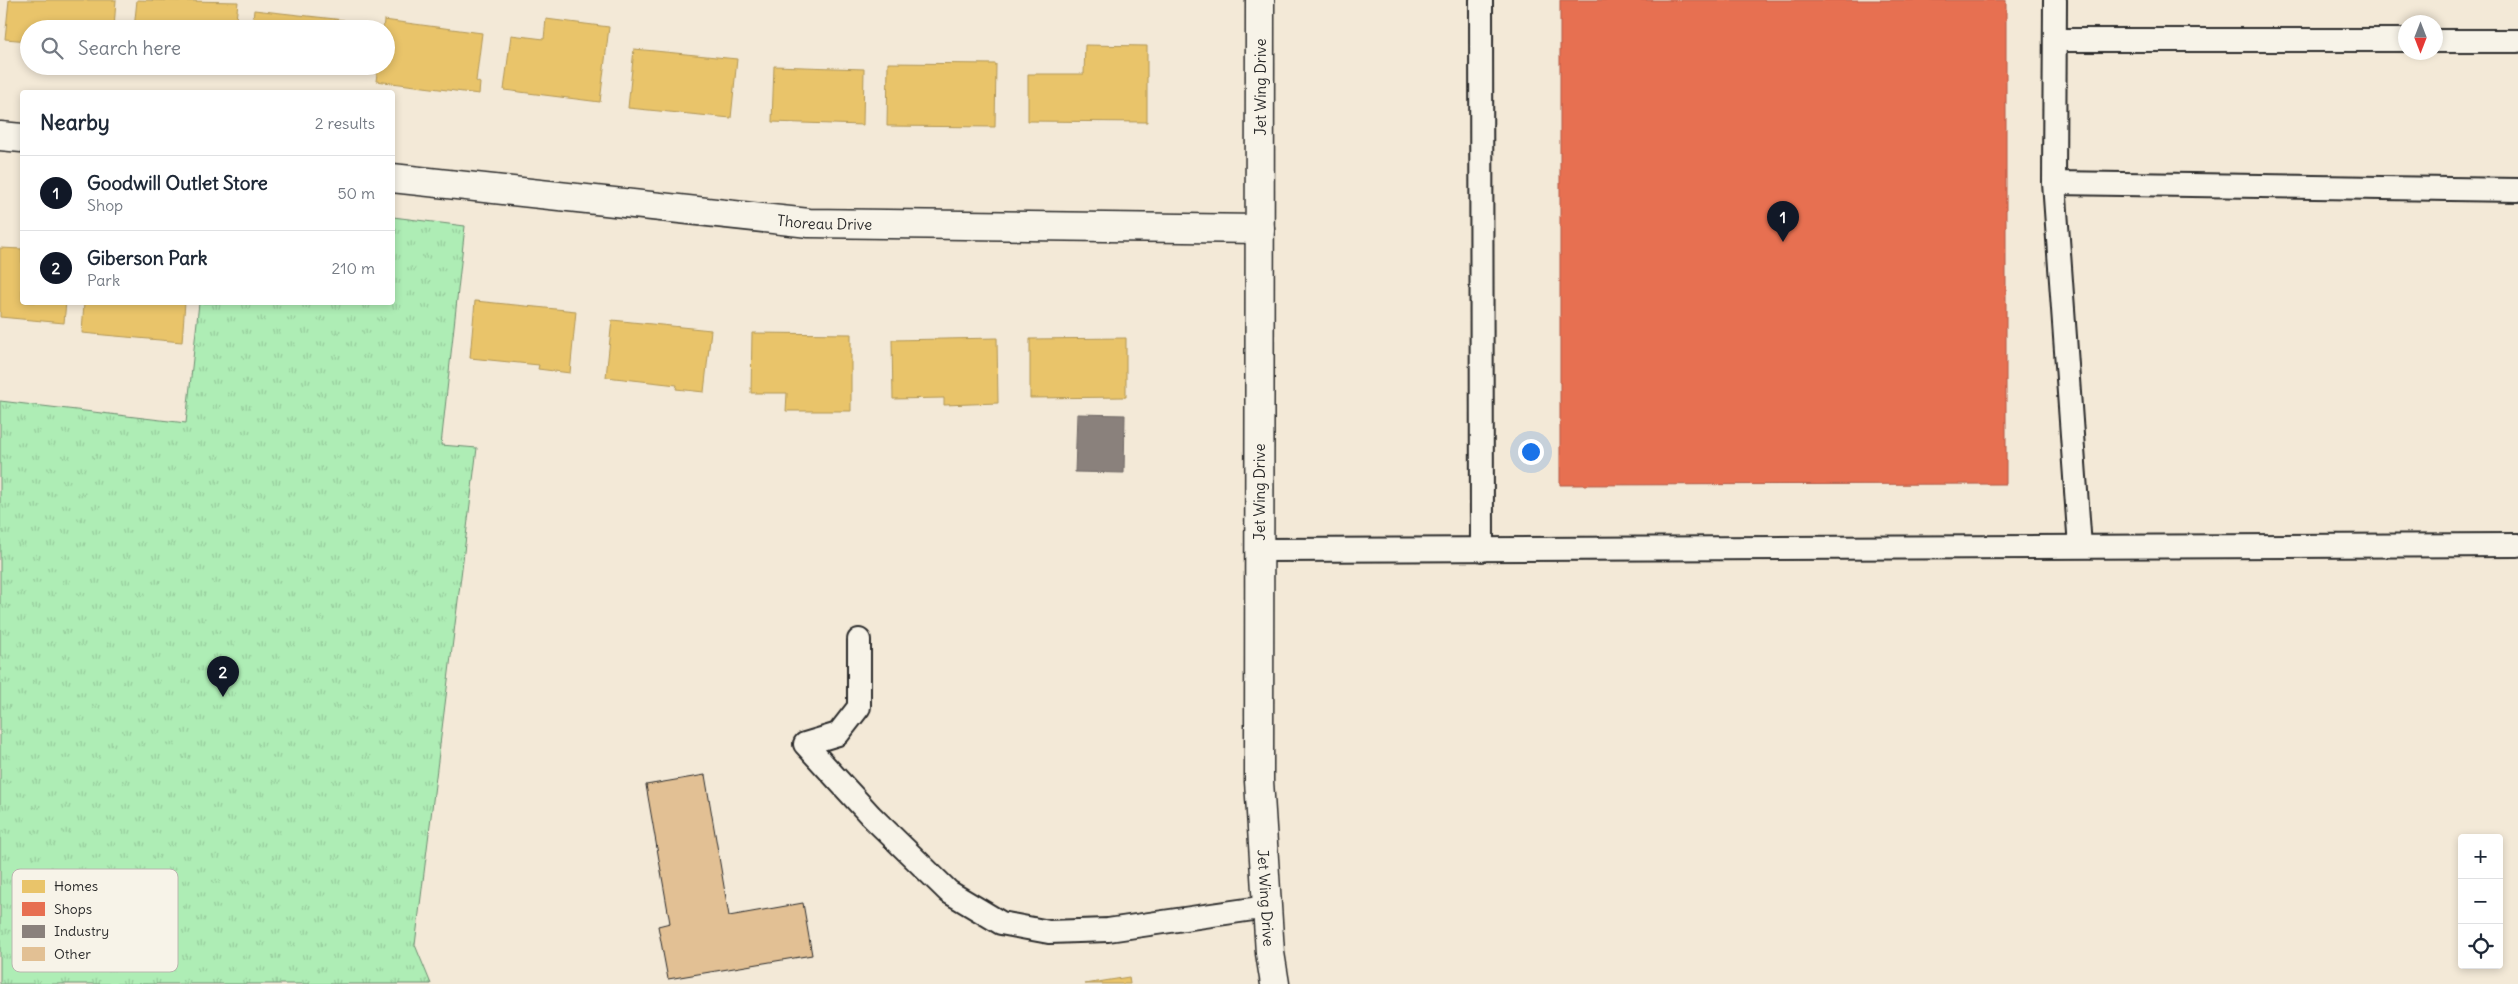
<!DOCTYPE html>
<html lang="en">
<head>
<meta charset="utf-8">
<style>
  :root { --surface:#fff; --page:#f6f6f7; --text:#1f2937; --muted:#747a83; --line:#e0e1e3; --accent:#111827 }
  body { margin:0; font-family:Delius,sans-serif; background:var(--page); color:var(--text) }
  .controls { position:absolute; right:15px; bottom:15px; display:grid; overflow:hidden; border-radius:5px; box-shadow:0 2px 8px #0003 }
  .controls button { width:45px; height:45px; display:grid; place-items:center; padding:0; border:0; border-bottom:1px solid var(--line); background:var(--surface); color:var(--text); font:25px sans-serif }
  .compass { position:absolute; left:2398px; top:15px; width:45px; height:45px; border-radius:50%; background:var(--surface); box-shadow:0 2px 8px #0003; rotate:180deg }
  .you { position:absolute; left:1530px; top:451px; width:18px; height:18px; margin:-12px; border:4px solid #fff; border-radius:50%; background:#1a73e8; box-shadow:0 0 0 8px #1a73e833 }
  .badge { display:grid; place-items:center; width:32px; height:32px; border-radius:50%; background:var(--accent); color:#fff; font-size:16px; font-weight:700 }
  .pin { position:absolute; translate:-50% -41px; filter:drop-shadow(0 1px 2px #0008) }
  .pin::after { content:''; position:absolute; top:26px; width:18px; height:15px; background:inherit; clip-path:polygon(0 0,100% 0,50% 100%) }
  .list { margin:0; padding:0; list-style:none }
  h2 { display:flex; justify-content:space-between; align-items:center; height:65px; margin:0; padding:0 20px; font-size:21px }
  h2 small { font-size:16px; font-weight:400; color:var(--muted) }
  .list li { display:grid; grid-template-columns:32px 1fr auto; gap:15px; align-items:center; box-sizing:border-box; height:75px; padding:0 20px; border-top:1px solid var(--line) }
  .list b { display:block; font-size:19px; white-space:nowrap }
  .list p { margin:0; font-size:16px; white-space:nowrap; color:var(--muted) }
  .list em { font-size:16px; font-style:normal; color:var(--muted) }
  .icon { flex:none; width:28px; height:28px; fill:none; stroke:currentColor; stroke-width:2; stroke-linecap:round; stroke-linejoin:round }
  .map { position:relative; flex:none; width:2518px; height:984px; overflow:hidden }
  .search { position:absolute; background:var(--surface); box-shadow:0 2px 8px #0003; left:20px; top:20px; width:375px; height:55px; display:flex; align-items:center; gap:12px; box-sizing:border-box; padding:0 18px; border-radius:28px; color:var(--muted); font-size:19px }
  .panel { position:absolute; background:var(--surface); box-shadow:0 2px 8px #0003; left:20px; top:90px; width:375px; height:215px; border-radius:5px }
  .map>svg:first-child { display:block }
</style>
</head>
<body>
<div class="map">
<svg width="2518" height="984" viewBox="0 0 2518 984">
  <defs>
    <pattern id="park-tufts" width="24" height="20" patternUnits="userSpaceOnUse" patternTransform="scale(1.25)"><rect width="24" height="20" fill="#aeedb5"/><path d="M3 7l-1-3M5 7V3M7 7l1-3M15 17l-1-3M17 17v-4M19 17l1-3" fill="none" stroke="#96cb9c"/></pattern>
  </defs>
  <rect width="100%" height="100%" fill="#f3e9d7"/>
  <filter id="ink" filterUnits="userSpaceOnUse"><feTurbulence type="fractalNoise" baseFrequency=".02" numOctaves="2"/><feDisplacementMap in="SourceGraphic" scale="10" xChannelSelector="R" yChannelSelector="G"/><feConvolveMatrix kernelMatrix="1 2 1 2 8 2 1 2 1" color-interpolation-filters="sRGB"/></filter>
  <g filter="url(#ink)">
    <path fill="url(#park-tufts)" stroke="#6c8c70" d="M 393,217 L 465,226 L 441,445 L 477,448 L 415,945 L 431,984 L 0,984 L 0,401 L 186,423 L 199,303 L 392,302 Z"/>
    <path fill="#e9c46a" stroke="#b09657" d="M 9,0 L 116,0 L 114,29 L 29,29 L 29,41 L 5,39 Z
      M 137,0 L 238,2 L 235,29 L 134,29 Z
      M 254,10 L 344,20 L 343,29 L 252,29 Z
      M 546,19 L 609,27 L 600,102 L 504,90 L 511,35 L 544,39 Z
      M 384,20 L 482,33 L 476,81 L 480,83 L 479,94 L 376,81 L 378,66 L 386,66 L 386,29 L 383,29 Z
      M 1085,45 L 1147,46 L 1147,122 L 1028,121 L 1028,74 L 1084,74 Z
      M 634,49 L 737,59 L 731,118 L 628,108 Z
      M 888,63 L 996,64 L 995,127 L 887,126 Z
      M 259,66 L 339,66 L 338,75 Z
      M 774,66 L 864,69 L 863,125 L 772,122 Z
      M 0,248 L 22,249 L 22,302 L 66,302 L 64,323 L 0,317 Z
      M 475,301 L 576,311 L 570,373 L 538,369 L 539,365 L 470,358 Z
      M 84,302 L 185,302 L 182,342 L 82,333 Z
      M 612,320 L 711,330 L 704,392 L 676,389 L 677,385 L 606,377 Z
      M 752,333 L 851,334 L 851,411 L 786,411 L 787,393 L 751,393 Z
      M 997,338 L 998,403 L 944,405 L 944,398 L 893,399 L 892,340 Z
      M 1126,338 L 1126,397 L 1030,398 L 1030,339 Z
      M 1129,977 L 1130,984 L 1085,984 Z"/>
    <path fill="#e76f51" stroke="#af5b46" d="M 1560,0 L 2006,0 L 2006,484 L 1560,485 Z"/>
    <path fill="#8a817c" stroke="#6e6764" d="M 1077,414 L 1125,415 L 1124,473 L 1075,472 Z"/>
    <path fill="#e2c094" stroke="#2b2b2b" d="M 705,775 L 729,916 L 803,903 L 812,955 L 668,979 L 658,926 L 670,923 L 646,785 Z"/>
    <g fill="none" stroke-linecap="round" stroke-linejoin="round">
      <defs>
        <path id="service" d="M 1481,0 L 1482,550
          M 2055,0 L 2054,183 L 2080,547
          M 2055,40 L 2406,40
          M 2436,41 L 2518,41
          M 2054,183 L 2518,190
          M 1259,550 L 2518,545
          M 859,640 L 859,707 L 838,734 L 805,744 L 871,816 L 949,892 L 1001,923 L 1049,932 L 1108,930 L 1267,907"/>
        <g id="minor">
          <path d="M 0,136 L 22,138"/>
          <path id="s1" d="M 392,178 L 809,223 L 1260,229"/>
        </g>
        <g id="secondary">
          <path id="s2" d="M 1260,0 L 1259,781 L 1270,953 L 1275,984"/>
        </g>
      </defs>
      <use href="#service" stroke="#2b2b2b" stroke-width="26"/>
      <use href="#minor" stroke="#2b2b2b" stroke-width="31"/>
      <use href="#secondary" stroke="#2b2b2b" stroke-width="31"/>
      <use href="#service" stroke="#f7f3e8" stroke-width="22"/>
      <use href="#minor" stroke="#f7f3e8" stroke-width="28"/>
      <use href="#secondary" stroke="#f7f3e8" stroke-width="28"/>
    </g>
  </g>
  <g text-anchor="middle" dominant-baseline="central" stroke-width="5" stroke-linejoin="round" paint-order="stroke">
    <g font-size="15" fill="#2b2b2b" stroke="#f7f3e8">
      <text transform="translate(1260 87) rotate(-90)">Jet Wing Drive</text>
      <text stroke="none"><textPath href="#s1" startOffset="435">Thoreau Drive</textPath></text>
      <text transform="translate(1259 492) rotate(-90)">Jet Wing Drive</text>
      <text stroke="none"><textPath href="#s2" startOffset="898">Jet Wing Drive</textPath></text>
    </g>
  </g>
  <rect x="12" y="869" width="166" height="103" rx="8" fill="#f7f3e8" stroke="#bab7af" stroke-width="1"/>
  <rect x="22" y="880" width="23" height="13" fill="#e9c46a"/>
  <rect x="22" y="902" width="23" height="14" fill="#e76f51"/>
  <rect x="22" y="925" width="23" height="13" fill="#8a817c"/>
  <rect x="22" y="947" width="23" height="14" fill="#e2c094"/>
  <g font-size="14" fill="#2b2b2b">
    <text x="54" y="891">Homes</text>
    <text x="54" y="914">Shops</text>
    <text x="54" y="936">Industry</text>
    <text x="54" y="959">Other</text>
  </g>
</svg>
<div class="controls">
<button>+</button>
<button>−</button>
<button><svg class="icon" aria-label="locate" viewBox="0 0 24 24"><circle cx="12" cy="12" r="6"/><path d="M12 2v4M12 18v4M2 12h4M18 12h4"/></svg></button>
</div>
<svg class="compass" viewBox="-18 -18 36 36"><path d="M0-13l5 13h-10z" fill="#e53935"/><path d="M0 13l5-13h-10z" fill="#747a83"/></svg>
<div class="you"></div>
<div class="pin badge" style="left:1783px;top:242px">1</div>
<div class="pin badge" style="left:223px;top:697px">2</div>
<div class="search"><svg class="icon" aria-label="search" viewBox="0 0 24 24"><circle cx="10" cy="10" r="6"/><path d="M15 15l6 6"/></svg>Search here</div>
<section class="panel">
<h2>Nearby<small>2 results</small></h2>
<ul class="list">
<li><span class="badge">1</span><div><b>Goodwill Outlet Store</b><p>Shop</p></div><em>50 m</em></li>
<li><span class="badge">2</span><div><b>Giberson Park</b><p>Park</p></div><em>210 m</em></li>
</ul>
</section>
</div>
</body>
</html>
